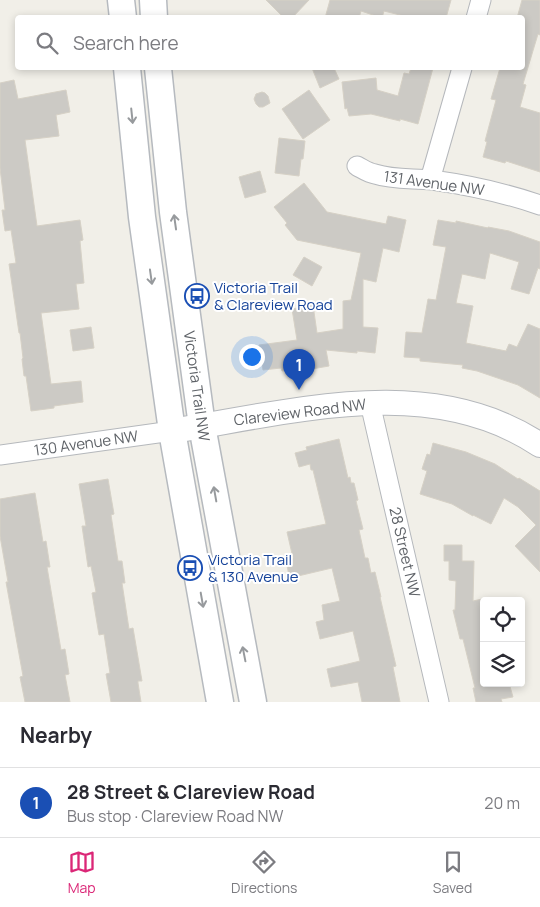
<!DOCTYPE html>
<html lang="en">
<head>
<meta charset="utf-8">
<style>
  :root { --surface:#fff; --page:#f2f2f3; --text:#2b2b33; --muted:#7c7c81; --line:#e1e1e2; --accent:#db2777 }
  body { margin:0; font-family:Manrope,sans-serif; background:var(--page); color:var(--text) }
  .controls { position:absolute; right:15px; bottom:15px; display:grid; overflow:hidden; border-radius:5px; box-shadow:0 2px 8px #0003 }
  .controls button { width:45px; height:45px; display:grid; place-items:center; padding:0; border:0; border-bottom:1px solid var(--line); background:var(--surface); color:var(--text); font:25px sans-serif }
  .you { position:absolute; left:251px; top:356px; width:18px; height:18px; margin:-12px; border:4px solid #fff; border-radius:50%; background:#1a73e8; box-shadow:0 0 0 8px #1a73e833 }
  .badge { display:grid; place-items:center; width:32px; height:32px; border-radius:50%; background:var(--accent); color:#fff; font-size:16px; font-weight:700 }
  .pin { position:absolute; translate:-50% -41px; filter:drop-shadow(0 1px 2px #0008) }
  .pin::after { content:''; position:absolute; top:26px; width:18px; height:15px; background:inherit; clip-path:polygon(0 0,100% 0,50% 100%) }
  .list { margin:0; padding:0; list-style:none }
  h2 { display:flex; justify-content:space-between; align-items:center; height:65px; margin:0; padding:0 20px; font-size:21px }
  h2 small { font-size:16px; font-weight:400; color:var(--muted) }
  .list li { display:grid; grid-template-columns:32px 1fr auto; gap:15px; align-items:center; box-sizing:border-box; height:70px; padding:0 20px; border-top:1px solid var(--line) }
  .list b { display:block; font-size:19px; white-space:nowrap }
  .list p { margin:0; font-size:16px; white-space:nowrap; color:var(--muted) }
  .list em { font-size:16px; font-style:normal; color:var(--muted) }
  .icon { flex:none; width:28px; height:28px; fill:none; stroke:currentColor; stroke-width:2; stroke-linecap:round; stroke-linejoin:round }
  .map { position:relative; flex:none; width:540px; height:702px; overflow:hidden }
  .search { position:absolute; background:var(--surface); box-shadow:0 2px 8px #0003; left:15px; right:15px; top:15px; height:55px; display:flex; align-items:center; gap:12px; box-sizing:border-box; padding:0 18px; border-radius:5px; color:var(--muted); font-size:19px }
  .sheet { height:135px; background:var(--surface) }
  nav { display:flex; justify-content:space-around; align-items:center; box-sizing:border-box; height:70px; border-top:1px solid var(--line); background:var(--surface); font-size:14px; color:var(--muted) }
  nav a { display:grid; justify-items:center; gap:2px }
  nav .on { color:var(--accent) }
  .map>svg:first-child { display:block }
</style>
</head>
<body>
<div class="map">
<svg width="540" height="702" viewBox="0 0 540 702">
  <rect width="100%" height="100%" fill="#f1efe8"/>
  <path fill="#cccac5" stroke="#d6d1c6" d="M 266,0 L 309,0 L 292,18 L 284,18 Z
    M 330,0 L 451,0 L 446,18 L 408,17 L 384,11 L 382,18 L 361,11 L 359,18 L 325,18 Z
    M 522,0 L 540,0 L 540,35 L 538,34 L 523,84 L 526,85 L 520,107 L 540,113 L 540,172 L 506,161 L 505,163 L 483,157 L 487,142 L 485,141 L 496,100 L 491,99 L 500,68 L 522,68 L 522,18 L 517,18 Z
    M 312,68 L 334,68 L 339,79 L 320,88 Z
    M 411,68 L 433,68 L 418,124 L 400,119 L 400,121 L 371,114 L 349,116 L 347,108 L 345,109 L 342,82 L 376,78 L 377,90 L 398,96 L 404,73 L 409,74 Z
    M 14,80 L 18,99 L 66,90 L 70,112 L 56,115 L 59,136 L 25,140 L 37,226 L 80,220 L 83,240 L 80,241 L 84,283 L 76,284 L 79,309 L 41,313 L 51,384 L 81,381 L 83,402 L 54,406 L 54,408 L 31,411 L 26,376 L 24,376 L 22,359 L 23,358 L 20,333 L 19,333 L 9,264 L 16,263 L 11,230 L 5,231 L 2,210 L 5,210 L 0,168 L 0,83 Z
    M 309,90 L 330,120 L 303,139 L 282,109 Z
    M 262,92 L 265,93 L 268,96 L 270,103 L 263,107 L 259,107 L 256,104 L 254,99 L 256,94 Z
    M 279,138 L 305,141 L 303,159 L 301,159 L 299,176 L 275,173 Z
    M 260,171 L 266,192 L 245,198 L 239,177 Z
    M 304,183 L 327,212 L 386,224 L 388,216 L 406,220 L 399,252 L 383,248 L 376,282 L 363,279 L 363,327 L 378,328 L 375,353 L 357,351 L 357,353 L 326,350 L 329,366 L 306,370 L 306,368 L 282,371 L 281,368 L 263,370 L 259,345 L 297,340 L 292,309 L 313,305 L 317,333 L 343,329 L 343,301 L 351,300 L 361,253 L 297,240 L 285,225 L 287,223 L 274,207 Z
    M 438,220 L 456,223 L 456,221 L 488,228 L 488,227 L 509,231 L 540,242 L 540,269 L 538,268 L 529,294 L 511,289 L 519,262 L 490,253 L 485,279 L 462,274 L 456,303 L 473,306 L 466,343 L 506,351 L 509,344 L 517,347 L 528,324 L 540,329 L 540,398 L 518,385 L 477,371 L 462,368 L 463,365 L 420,361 L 420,358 L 404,357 L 406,332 L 422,333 L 428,299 L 436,300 L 446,247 L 433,245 Z
    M 304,257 L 322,267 L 312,286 L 293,275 Z
    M 91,327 L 94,348 L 73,351 L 70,330 Z
    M 339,439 L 348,478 L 350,477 L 351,483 L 354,483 L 358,500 L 356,501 L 363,529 L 359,530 L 365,558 L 368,558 L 371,573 L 375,572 L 381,597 L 380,597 L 396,666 L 393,667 L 400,702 L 362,702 L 358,682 L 331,687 L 327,669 L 360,661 L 353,631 L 320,639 L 316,622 L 324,620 L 322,605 L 340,601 L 332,568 L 298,576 L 298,574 L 289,576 L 286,560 L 293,558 L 287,532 L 326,524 L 313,470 L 311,470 L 310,464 L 299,467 L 295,453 L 307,450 L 306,447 Z
    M 433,443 L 466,452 L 495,464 L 518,479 L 519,478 L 540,491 L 540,572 L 515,546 L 536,525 L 518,507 L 504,498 L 491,524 L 473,515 L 473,516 L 452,504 L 420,494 L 427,471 L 422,469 L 427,454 L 430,455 Z
    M 108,479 L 114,514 L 111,515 L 118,561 L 122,561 L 125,583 L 122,583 L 129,629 L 133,628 L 142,681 L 138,681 L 138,683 L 141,702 L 111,702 L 106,674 L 110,673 L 104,634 L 99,635 L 92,593 L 96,592 L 91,566 L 88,567 L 82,526 L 86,526 L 79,484 Z
    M 35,493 L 43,542 L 46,541 L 50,567 L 47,567 L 61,650 L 65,649 L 69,674 L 65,675 L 70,702 L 25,702 L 20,677 L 23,676 L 6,582 L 8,582 L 0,536 L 0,499 Z
    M 444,545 L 462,545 L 462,561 L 474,561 L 473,601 L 482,599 L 484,607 L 484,683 L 509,683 L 513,697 L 501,699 L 502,702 L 476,702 L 473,688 L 475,688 L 463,639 L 460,639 L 453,610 L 455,610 L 456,581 L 449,580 L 449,561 L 444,561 Z"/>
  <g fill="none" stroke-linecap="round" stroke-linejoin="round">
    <defs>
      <path id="minor" d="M 476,18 L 481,0
        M 357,166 C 363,169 368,173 375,174 C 393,180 413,178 432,180 C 468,185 505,193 540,205
        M 430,180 L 462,68
        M 370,403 L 439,702
        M 0,455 L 172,431"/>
      <path id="tertiary" d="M 172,431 C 292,412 431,372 540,445"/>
      <path id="secondary" d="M 121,0 L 123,18
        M 153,0 L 154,18
        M 127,68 L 142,217 L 172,431 L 220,702
        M 158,68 L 173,212 L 202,426 L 253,702"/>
    </defs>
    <use href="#minor" stroke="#b5b8bc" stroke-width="21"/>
    <use href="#tertiary" stroke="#b5b8bc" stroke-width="26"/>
    <use href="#secondary" stroke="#b6babf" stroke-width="29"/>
    <use href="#minor" stroke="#fff" stroke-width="19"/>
    <use href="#tertiary" stroke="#fff" stroke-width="24"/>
    <use href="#secondary" stroke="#fff" stroke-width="26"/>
  </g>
  <defs><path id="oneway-shaft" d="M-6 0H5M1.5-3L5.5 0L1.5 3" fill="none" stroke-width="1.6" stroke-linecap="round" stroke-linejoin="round" transform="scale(1.25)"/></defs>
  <g stroke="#979a9d">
    <use href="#oneway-shaft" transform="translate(132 116) rotate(84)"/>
    <use href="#oneway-shaft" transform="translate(175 222) rotate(-98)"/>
    <use href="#oneway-shaft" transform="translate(151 277) rotate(82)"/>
    <use href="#oneway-shaft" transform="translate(215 494) rotate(-100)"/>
    <use href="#oneway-shaft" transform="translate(202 600) rotate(80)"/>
    <use href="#oneway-shaft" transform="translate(244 654) rotate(-101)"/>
  </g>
  <defs>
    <symbol id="bus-ring" viewBox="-11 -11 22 22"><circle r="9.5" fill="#fff" stroke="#1a4fb4" stroke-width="1.5"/><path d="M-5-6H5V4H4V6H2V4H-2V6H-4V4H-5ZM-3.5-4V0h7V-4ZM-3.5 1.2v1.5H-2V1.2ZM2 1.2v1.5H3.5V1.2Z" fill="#1a4fb4"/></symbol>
  </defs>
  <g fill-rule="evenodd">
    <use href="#bus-ring" x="183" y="282" width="28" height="28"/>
    <use href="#bus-ring" x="176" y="554" width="28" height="28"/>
  </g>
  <g text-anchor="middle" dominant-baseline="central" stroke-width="4" stroke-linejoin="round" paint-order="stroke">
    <g font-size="15" fill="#5f6368" stroke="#fff">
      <text transform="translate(434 183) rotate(8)">131 Avenue NW</text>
      <text transform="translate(197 386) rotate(82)">Victoria Trail NW</text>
      <text transform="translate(300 412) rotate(-7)">Clareview Road NW</text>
      <text transform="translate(86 443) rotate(-8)">130 Avenue NW</text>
      <text transform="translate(405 552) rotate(77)">28 Street NW</text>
    </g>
    <g font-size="15" fill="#164399" stroke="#fff" text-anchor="start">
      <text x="214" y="287">Victoria Trail<tspan x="214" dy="17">&amp; Clareview Road</tspan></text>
      <text x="208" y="559">Victoria Trail<tspan x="208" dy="17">&amp; 130 Avenue</tspan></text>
    </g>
  </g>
</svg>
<div class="controls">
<button><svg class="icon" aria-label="locate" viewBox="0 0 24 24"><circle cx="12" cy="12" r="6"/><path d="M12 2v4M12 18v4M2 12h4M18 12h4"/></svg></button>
<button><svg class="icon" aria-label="layers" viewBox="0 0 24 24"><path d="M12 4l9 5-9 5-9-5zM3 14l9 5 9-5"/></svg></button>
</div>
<div class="you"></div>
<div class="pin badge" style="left:299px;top:390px;background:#1a4fb4">1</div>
<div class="search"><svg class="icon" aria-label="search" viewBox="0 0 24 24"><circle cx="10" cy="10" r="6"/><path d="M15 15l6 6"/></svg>Search here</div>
</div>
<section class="sheet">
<h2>Nearby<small></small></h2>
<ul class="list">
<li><span class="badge" style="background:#1a4fb4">1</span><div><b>28 Street &amp; Clareview Road</b><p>Bus stop · Clareview Road NW</p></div><em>20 m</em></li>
</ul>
</section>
<nav>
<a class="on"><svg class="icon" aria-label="map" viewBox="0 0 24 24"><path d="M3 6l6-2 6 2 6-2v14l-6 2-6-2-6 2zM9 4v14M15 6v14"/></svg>Map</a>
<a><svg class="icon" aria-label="directions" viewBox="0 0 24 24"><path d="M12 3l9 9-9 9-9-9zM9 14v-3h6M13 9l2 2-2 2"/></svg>Directions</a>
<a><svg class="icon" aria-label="saved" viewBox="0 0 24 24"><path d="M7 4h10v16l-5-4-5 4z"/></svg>Saved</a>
</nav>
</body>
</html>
